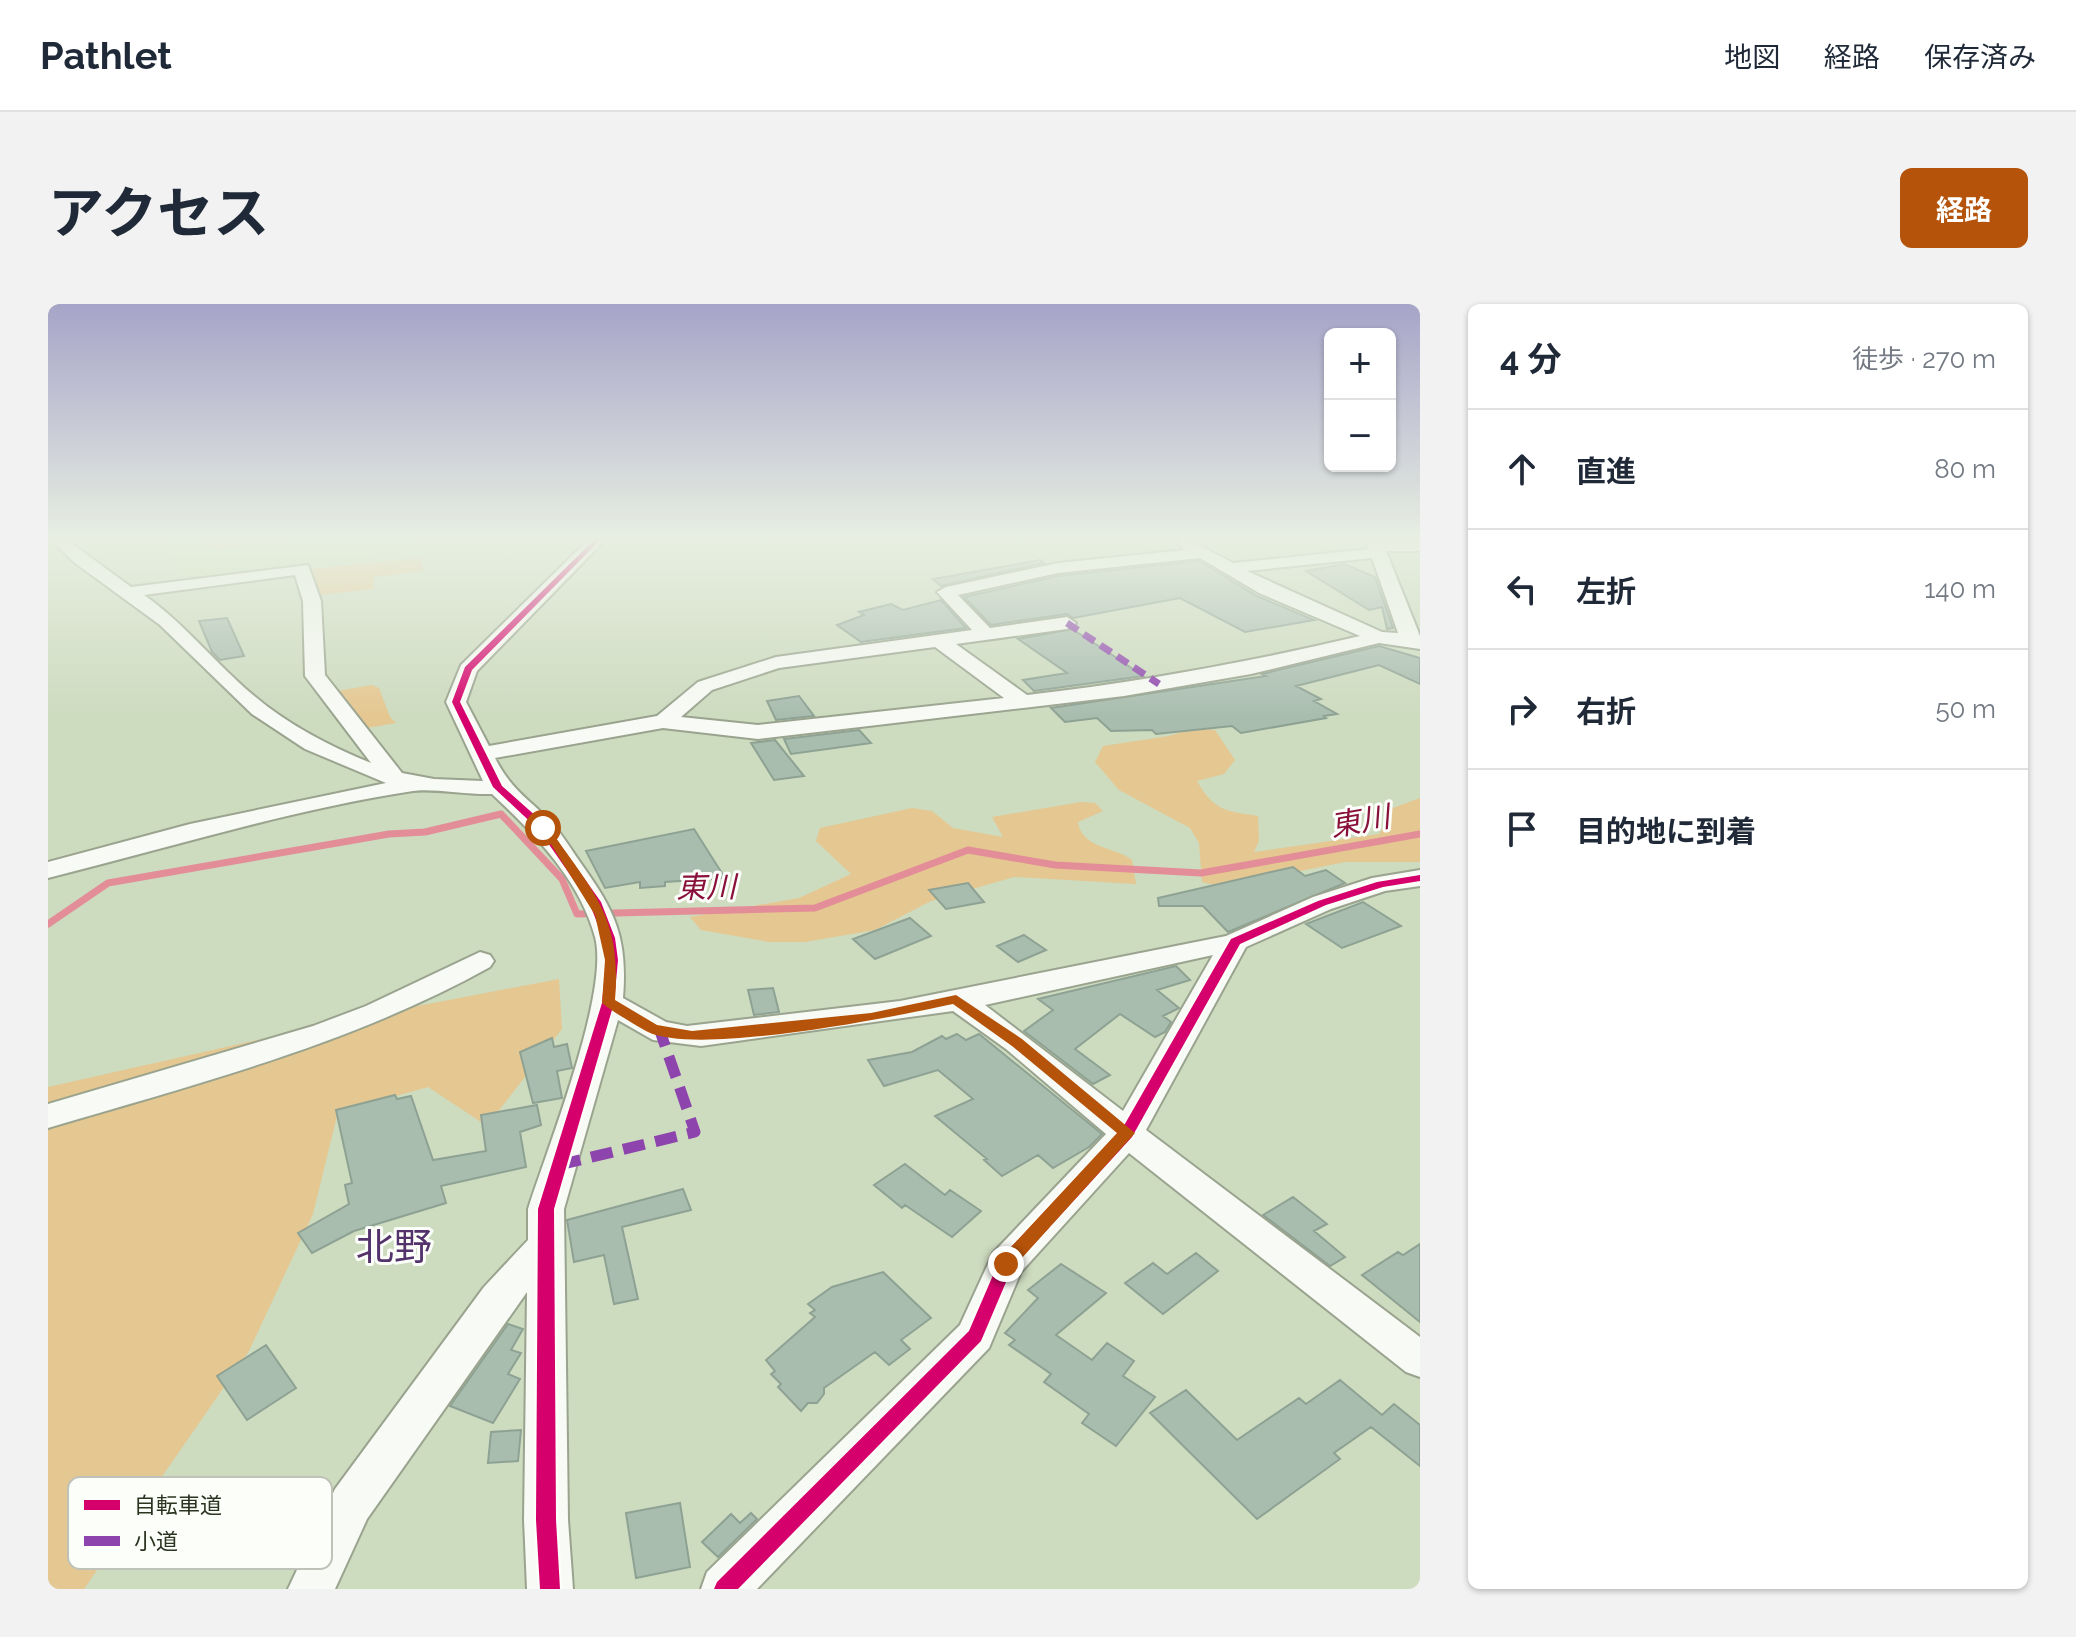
<!DOCTYPE html>
<html lang="ja">
<head>
<meta charset="utf-8">
<style>
  :root { --surface:#fff; --page:#f2f2f3; --text:#1f2937; --muted:#747a83; --line:#e0e1e3; --accent:#b45309 }
  body { margin:0; font-family:Raleway,"Noto Sans JP",sans-serif; background:var(--page); color:var(--text) }
  .controls { position:absolute; right:24px; top:24px; display:grid; overflow:hidden; border-radius:12px; box-shadow:0 2px 6px #0004 }
  .controls button { width:72px; height:72px; display:grid; place-items:center; padding:0; border:0; border-bottom:2px solid var(--line); background:var(--surface); color:var(--text); font:40px sans-serif }
  .stop { position:absolute; width:24px; height:24px; margin:-18px; border:6px solid #b45309; border-radius:50%; background:#fff }
  .stop.end { background:#b45309; border-color:#fff; box-shadow:0 2px 8px #0008 }
  .list { margin:0; padding:0; list-style:none }
  h2 { display:flex; justify-content:space-between; align-items:center; height:104px; margin:0; padding:0 32px; font-size:34px }
  h2 small { font-size:26px; font-weight:400; color:var(--muted) }
  .list li { display:grid; grid-template-columns:52px 1fr auto; gap:24px; align-items:center; box-sizing:border-box; height:120px; padding:0 32px; border-top:2px solid var(--line) }
  .list b { display:block; font-size:30px; white-space:nowrap }
  .list em { font-size:26px; font-style:normal; color:var(--muted) }
  .icon { flex:none; width:44px; height:44px; fill:none; stroke:currentColor; stroke-width:2; stroke-linecap:round; stroke-linejoin:round }
  .map { position:relative; flex:none; width:1372px; height:1285px; overflow:hidden; border-radius:12px }
  header { display:flex; align-items:center; gap:48px; box-sizing:border-box; height:112px; padding:0 40px; background:var(--surface); border-bottom:2px solid var(--line) }
  header strong { font-size:38px }
  nav { display:flex; gap:44px; margin-inline-start:auto; font-size:28px }
  .intro { display:flex; align-items:center; justify-content:space-between; box-sizing:border-box; height:192px; padding:0 48px }
  h1 { margin:0; font-size:56px }
  .button { padding:20px 36px; border-radius:12px; background:var(--accent); color:#fff; font-size:28px; font-weight:700 }
  main { display:flex; gap:48px; padding:0 48px }
  aside { flex:1; background:var(--surface); border-radius:12px; box-shadow:0 2px 6px #0004 }
  .map>svg:first-child { display:block }
</style>
</head>
<body>
<header>
<strong>Pathlet</strong>
<nav><a>地図</a><a>経路</a><a>保存済み</a></nav>
</header>
<div class="intro"><h1>アクセス</h1><a class="button">経路</a></div>
<main>
<div class="map">
<svg width="1372" height="1285" viewBox="0 0 1372 1285">
  <rect width="100%" height="100%" fill="#cddbbf"/>
  <path fill="#c6dcb0" d="M 116,233 L 370,233 L 381,249 L 153,277 L 142,275 L 125,259 L 122,241 Z"/>
  <path fill="#e5c791" d="M 154,233 L 265,233 L 172,245 L 158,242 Z
    M 373,254 L 375,267 L 326,273 L 325,285 L 271,291 L 260,265 Z
    M 324,381 L 331,384 L 342,413 L 348,419 L 307,426 L 277,389 Z
    M 1147,424 L 1167,426 L 1187,456 L 1176,470 L 1149,477 C 1166,507 1178,507 1210,512 L 1211,537 L 1206,548 L 1331,530 L 1340,516 L 1342,505 L 1372,494 L 1372,558 L 1297,558 L 1175,583 L 1154,578 L 1151,539 L 1142,524 L 1071,486 L 1047,458 L 1055,442 L 1121,432 Z
    M 1033,498 L 1047,499 L 1055,507 L 1030,518 C 1034,545 1066,542 1084,556 L 1088,580 L 966,573 L 883,597 L 827,626 L 757,638 L 721,638 L 653,626 L 642,613 L 751,594 L 803,570 L 768,537 L 772,524 L 864,504 L 884,507 L 905,524 L 955,533 L 944,513 Z
    M 511,675 L 514,725 L 439,822 L 380,783 L 290,808 L 265,910 L 201,1047 L 36,1285 L 0,1285 L 0,783 L 307,714 Z"/>
  <g fill="none" stroke-linecap="round" stroke-linejoin="round">
    <path stroke="#e38d98" stroke-width="7" d="M 0,620 L 60,579 L 341,530 L 377,528 L 453,510 L 514,575 L 529,610 L 767,604 L 920,546 L 1007,561 L 1153,569 L 1372,530"/>
  </g>
  <path fill="#a9bdaf" stroke="#8ea294" stroke-width="2" d="M 992,256 L 996,259 L 893,282 L 885,275 Z
    M 1151,257 L 1209,292 L 1266,316 L 1197,328 L 1132,294 L 1025,314 L 1019,310 L 943,321 L 916,293 L 1010,272 Z
    M 1296,260 L 1327,273 L 1345,324 L 1339,325 L 1334,303 L 1321,306 L 1258,267 Z
    M 893,296 L 918,324 L 813,338 L 789,321 L 816,311 L 811,308 L 843,300 L 855,306 Z
    M 179,314 L 196,352 L 172,356 L 164,348 L 151,317 Z
    M 1024,325 L 1060,348 L 1095,372 L 986,387 L 975,376 L 1019,369 L 970,335 Z
    M 1331,342 L 1372,354 L 1372,380 L 1331,361 L 1248,382 L 1273,395 L 1266,397 L 1289,410 L 1276,412 L 1278,414 L 1193,429 L 1184,422 L 1108,430 L 1104,426 L 1063,427 L 1049,414 L 1017,418 L 1003,404 L 1218,372 L 1214,370 Z
    M 751,392 L 766,412 L 728,416 L 719,397 Z
    M 811,426 L 823,439 L 743,450 L 736,435 Z
    M 727,436 L 756,472 L 726,476 L 703,439 Z
    M 646,525 L 677,574 L 617,578 L 617,582 L 592,584 L 592,578 L 557,584 L 538,547 Z
    M 1245,563 L 1257,572 L 1278,566 L 1297,579 L 1180,628 L 1155,602 L 1111,602 L 1110,594 Z
    M 920,579 L 936,598 L 898,605 L 881,586 Z
    M 1315,598 L 1353,622 L 1294,644 L 1258,620 Z
    M 862,614 L 883,632 L 827,655 L 805,635 Z
    M 976,631 L 998,646 L 970,658 L 949,642 Z
    M 1128,662 L 1142,676 L 1109,686 L 1131,704 L 1115,712 L 1123,718 L 1117,728 L 1107,733 L 1072,710 L 1027,745 L 1062,771 L 1045,780 L 976,727 L 1005,706 L 990,695 Z
    M 725,684 L 731,708 L 706,711 L 700,686 Z
    M 909,730 L 918,736 L 931,730 L 1054,830 L 1041,843 L 1005,864 L 990,851 L 954,872 L 936,856 L 939,855 L 887,812 L 925,795 L 890,766 L 836,782 L 820,756 L 864,748 L 894,732 L 898,735 Z
    M 504,734 L 506,743 L 519,740 L 524,764 L 509,767 L 514,794 L 485,799 L 472,748 Z
    M 347,791 L 349,795 L 363,792 L 385,856 L 438,847 L 433,811 L 489,801 L 493,821 L 472,828 L 478,863 L 393,882 L 398,899 L 306,927 L 264,949 L 250,929 L 301,900 L 297,881 L 304,879 L 288,806 Z
    M 857,860 L 897,891 L 902,886 L 933,907 L 904,933 L 857,901 L 854,904 L 826,881 Z
    M 635,885 L 643,906 L 574,923 L 590,995 L 566,1000 L 556,951 L 526,958 L 519,916 Z
    M 1245,893 L 1279,920 L 1266,927 L 1297,953 L 1282,962 L 1215,911 Z
    M 1372,940 L 1372,1018 L 1314,971 L 1350,948 L 1355,951 Z
    M 1148,949 L 1170,967 L 1115,1010 L 1077,979 L 1105,959 L 1119,970 Z
    M 1013,960 L 1058,989 L 1008,1031 L 1044,1056 L 1059,1039 L 1086,1057 L 1075,1072 L 1107,1093 L 1068,1142 L 1034,1119 L 1041,1110 L 996,1078 L 1003,1070 L 961,1041 L 967,1036 L 957,1029 L 990,994 L 980,986 Z
    M 835,968 L 883,1014 L 853,1036 L 862,1045 L 841,1061 L 827,1048 L 776,1084 L 776,1090 L 769,1099 L 760,1099 L 753,1107 L 730,1083 L 733,1080 L 723,1070 L 727,1067 L 718,1056 L 767,1013 L 762,1009 L 767,1006 L 760,1000 L 784,983 Z
    M 460,1020 L 475,1025 L 463,1046 L 473,1049 L 460,1070 L 472,1075 L 445,1119 L 402,1102 Z
    M 218,1041 L 248,1084 L 199,1116 L 169,1072 Z
    M 1292,1076 L 1334,1111 L 1346,1100 L 1372,1121 L 1372,1162 L 1323,1123 L 1286,1149 L 1292,1155 L 1209,1215 L 1102,1109 L 1138,1086 L 1189,1136 L 1251,1094 L 1258,1100 Z
    M 473,1126 L 470,1157 L 440,1159 L 443,1128 Z
    M 632,1199 L 642,1263 L 588,1274 L 578,1209 Z
    M 703,1209 L 709,1215 L 670,1253 L 654,1238 L 683,1210 L 692,1219 Z"/>
  <g fill="none" stroke-linecap="round" stroke-linejoin="round">
    <defs>
      <path id="minor" d="M 0,233 L 15,233 L 83,283 L 260,261 L 273,297 L 277,371 L 354,469 L 386,475 L 435,477 L 398,398 L 413,361 L 543,233 L 560,233 L 429,367 L 418,398 L 441,442 L 609,412 L 650,378 L 728,353 L 924,326 L 889,288 L 898,283 L 1010,259 L 1137,246 L 1129,239 L 1137,234 L 1185,259 L 1321,245 L 1317,233 L 1333,233 L 1334,237 L 1372,237 L 1372,247 L 1338,247 L 1372,332 L 1372,345 L 1331,339 L 1203,370 L 1076,392 L 975,404 L 710,435 L 615,424 L 447,454 C 464,487 479,493 503,518 C 514,530 523,545 532,558 C 567,607 580,633 575,694 L 618,718 L 639,722 L 852,697 L 1178,632 L 1265,593 L 1324,574 L 1372,566 L 1372,582 L 1337,587 L 1283,605 L 1198,643 L 1098,826 L 1372,1033 L 1372,1073 L 1358,1068 L 1081,849 L 973,968 L 941,1044 L 709,1285 L 653,1285 L 659,1268 L 912,1021 L 945,949 L 1058,830 L 958,745 L 905,707 L 653,742 L 605,736 L 570,716 L 516,905 L 520,1216 L 525,1285 L 479,1285 L 476,1216 L 479,988 L 319,1215 L 287,1285 L 240,1285 L 287,1185 L 436,983 L 480,936 L 480,905 C 499,845 562,688 547,633 C 532,576 486,529 444,490 C 421,491 383,484 365,487 C 241,506 121,544 0,574 L 0,558 L 142,520 L 338,479 L 257,445 L 204,410 L 112,321 L 27,259 ZM 1152,254 L 1211,289 L 1312,332 C 1202,358 1092,378 979,391 L 908,340 L 1019,325 L 1028,319 L 1019,313 L 942,324 L 910,291 L 1010,269 ZM 1324,254 L 1350,329 L 1334,328 L 1199,267 ZM 247,271 L 255,297 L 257,372 L 323,459 C 281,442 240,421 205,391 C 167,359 137,320 96,291 ZM 887,343 L 956,394 L 710,421 L 633,413 L 664,386 L 731,364 ZM 1165,651 L 1075,807 L 937,701 Z
        M 432,648 L 442,651 L 446,657 L 442,663 C 304,740 151,779 0,824 L 0,800 L 265,722 L 318,702 Z"/>
    </defs>
    <use href="#minor" stroke="#99a38e" stroke-width="4"/>
    <use href="#minor" fill="#f8faf5" fill-rule="evenodd"/>
    <path stroke="#8e44ad" stroke-width="7" stroke-dasharray="13 7" stroke-linecap="butt" d="M 1019,319 L 1111,380"/>
    <path stroke="#8e44ad" stroke-width="11" stroke-dasharray="22 11" stroke-linecap="butt" d="M 511,861 L 647,828 L 612,727"/>
    <defs>
      <path id="cycleway" d="M 549,233 L 555,233 L 424,366 L 412,398 L 454,482 L 499,522 L 553,598 L 567,634 L 570,656 L 566,699 L 506,905 L 508,1216 L 512,1285 L 492,1285 L 488,1216 L 490,905 L 554,699 L 558,656 L 555,634 L 541,598 L 491,526 L 445,483 L 404,398 L 417,363 Z
        M 1372,571 L 1372,577 L 1335,583 L 1278,601 L 1192,640 L 1084,833 L 964,964 L 933,1037 L 690,1285 L 666,1285 L 669,1278 L 921,1027 L 952,955 L 1074,825 L 1183,635 L 1270,597 L 1329,578 Z"/>
    </defs>
    <use href="#cycleway" stroke="#fcfef9" stroke-width="5"/>
    <use href="#cycleway" fill="#d6006c" fill-rule="evenodd"/>
  </g>
  <linearGradient id="sky" x2="0" y2="1"><stop stop-color="#a6a4c8"/><stop offset="0.57" stop-color="#e8efe2"/><stop offset="1" stop-color="#e8efe2" stop-opacity="0"/></linearGradient>
  <rect width="1372" height="412" fill="url(#sky)"/>
  <path fill="#b45309" d="M 491,521 L 499,521 C 544,587 574,611 567,696 L 609,721 L 644,727 L 823,709 L 908,691 L 974,735 L 1087,829 L 964,965 L 952,965 L 952,955 L 1069,829 L 964,742 L 905,700 C 846,713 650,752 600,728 C 592,724 559,704 554,699 L 557,656 L 547,611 Z"/>
  <g text-anchor="middle" dominant-baseline="central" stroke-width="6" stroke-linejoin="round" paint-order="stroke">
    <g font-size="30" font-style="italic" fill="#89103a" stroke="#fcfef9">
      <text transform="translate(1312 517) rotate(-10)">東川</text>
      <text transform="translate(658 583) rotate(-1)">東川</text>
    </g>
    <g font-size="38" fill="#54336d" stroke="#fcfef9">
      <text x="346" y="942">北野</text>
    </g>
  </g>
  <rect x="20" y="1173" width="264" height="92" rx="12" fill="#fcfef9" stroke="#bec2b8" stroke-width="2"/>
  <rect x="36" y="1196" width="36" height="10" fill="#d6006c"/>
  <rect x="36" y="1232" width="36" height="10" fill="#8e44ad"/>
  <g font-size="22" fill="#2c3522">
    <text x="86" y="1209">自転車道</text>
    <text x="86" y="1245">小道</text>
  </g>
</svg>
<div class="controls">
<button>+</button>
<button>−</button>
</div>
<div class="stop" style="left:495px;top:524px"></div>
<div class="stop end" style="left:958px;top:960px"></div>
</div>
<aside>
<h2>4 分<small>徒歩 · 270 m</small></h2>
<ul class="list">
<li><svg class="icon" aria-label="ahead" viewBox="0 0 24 24"><path d="M12 20V5M6 11l6-6 6 6"/></svg><div><b>直進</b></div><em>80 m</em></li>
<li><svg class="icon" aria-label="left" viewBox="0 0 24 24"><path d="M17 20v-9H6M10 6l-5 5 5 5"/></svg><div><b>左折</b></div><em>140 m</em></li>
<li><svg class="icon" aria-label="right" viewBox="0 0 24 24"><path d="M7 20v-9h11M14 6l5 5-5 5"/></svg><div><b>右折</b></div><em>50 m</em></li>
<li><svg class="icon" aria-label="arrive" viewBox="0 0 24 24"><path d="M6 21V4h12l-3 4 3 4H6"/></svg><div><b>目的地に到着</b></div></li>
</ul>
</aside>
</main>
</body>
</html>
